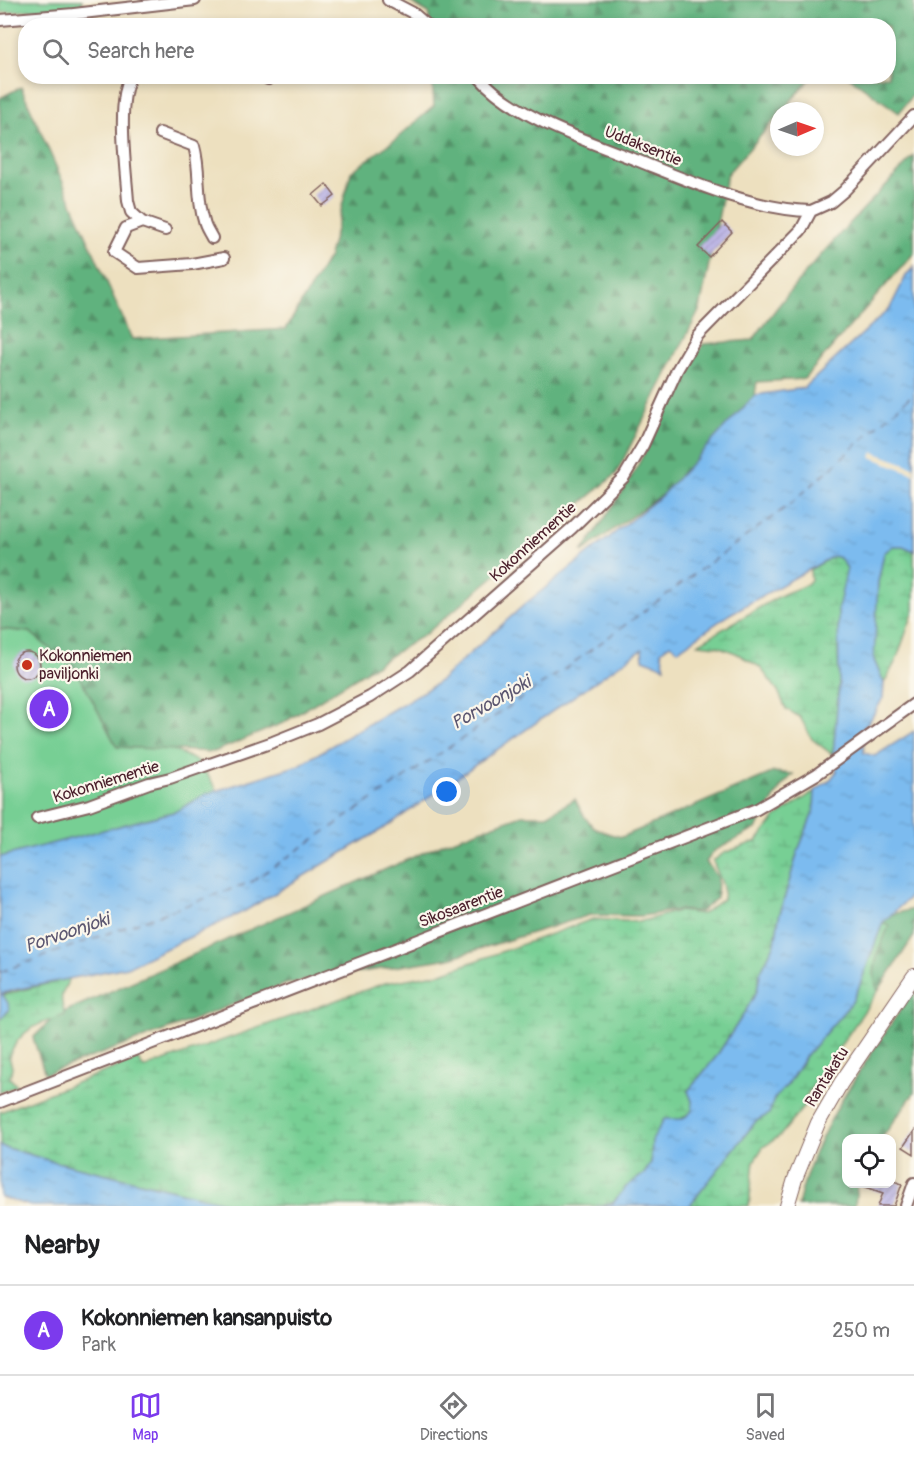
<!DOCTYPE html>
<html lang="en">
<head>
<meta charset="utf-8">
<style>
  :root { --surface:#fff; --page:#f2f2f2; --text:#202124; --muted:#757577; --line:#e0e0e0; --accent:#7c3aed }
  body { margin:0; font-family:Pangolin,sans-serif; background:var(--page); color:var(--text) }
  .controls { position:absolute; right:18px; bottom:18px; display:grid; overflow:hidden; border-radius:12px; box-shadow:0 3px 9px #0003 }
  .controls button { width:54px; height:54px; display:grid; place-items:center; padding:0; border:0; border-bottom:2px solid var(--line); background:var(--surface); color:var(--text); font:30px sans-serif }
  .compass { position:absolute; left:770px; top:102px; width:54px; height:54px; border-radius:50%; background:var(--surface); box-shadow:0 3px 9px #0003; rotate:88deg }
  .you { position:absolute; left:447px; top:792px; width:21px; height:21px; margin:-15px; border:4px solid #fff; border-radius:50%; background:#1a73e8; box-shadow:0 0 0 9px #1a73e833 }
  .badge { display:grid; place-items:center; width:39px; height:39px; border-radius:50%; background:var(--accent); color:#fff; font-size:20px; font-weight:700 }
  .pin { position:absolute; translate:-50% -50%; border:3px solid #fff; box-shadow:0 2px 6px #0006 }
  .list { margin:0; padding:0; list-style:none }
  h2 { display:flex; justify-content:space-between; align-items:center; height:78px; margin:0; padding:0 24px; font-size:26px }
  h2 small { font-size:20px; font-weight:400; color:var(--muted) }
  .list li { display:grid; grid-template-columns:39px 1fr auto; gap:18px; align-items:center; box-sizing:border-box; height:90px; padding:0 24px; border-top:2px solid var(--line) }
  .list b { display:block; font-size:22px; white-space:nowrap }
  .list p { margin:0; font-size:20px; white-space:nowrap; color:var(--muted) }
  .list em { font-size:20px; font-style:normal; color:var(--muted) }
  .icon { flex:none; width:33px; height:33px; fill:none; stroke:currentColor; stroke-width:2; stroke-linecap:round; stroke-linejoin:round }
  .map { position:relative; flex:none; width:914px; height:1206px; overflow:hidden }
  .search { position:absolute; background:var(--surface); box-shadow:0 3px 9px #0003; left:18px; right:18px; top:18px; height:66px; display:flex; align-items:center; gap:15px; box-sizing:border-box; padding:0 21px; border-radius:24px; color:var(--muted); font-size:22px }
  .sheet { height:168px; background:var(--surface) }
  nav { display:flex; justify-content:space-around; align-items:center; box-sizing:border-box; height:84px; border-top:2px solid var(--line); background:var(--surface); font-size:16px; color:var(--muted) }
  nav a { display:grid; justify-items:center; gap:3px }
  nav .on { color:var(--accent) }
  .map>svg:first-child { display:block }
</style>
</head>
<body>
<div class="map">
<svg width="914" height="1206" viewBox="0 0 914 1206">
  <defs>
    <pattern id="forest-firs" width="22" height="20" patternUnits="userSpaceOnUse" patternTransform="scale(1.5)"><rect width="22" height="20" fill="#61b27e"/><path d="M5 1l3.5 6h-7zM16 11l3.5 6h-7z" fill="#529067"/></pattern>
    <pattern id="wetland-marsh" width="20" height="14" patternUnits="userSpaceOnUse" patternTransform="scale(1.5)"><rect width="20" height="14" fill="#77cf94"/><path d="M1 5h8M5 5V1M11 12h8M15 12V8" fill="none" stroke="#68b180"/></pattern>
    <pattern id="water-ripples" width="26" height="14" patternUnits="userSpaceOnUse" patternTransform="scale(1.5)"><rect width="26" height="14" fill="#7bbbef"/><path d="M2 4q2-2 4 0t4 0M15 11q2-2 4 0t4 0" fill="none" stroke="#6ca0cd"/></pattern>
    <pattern id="building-hatch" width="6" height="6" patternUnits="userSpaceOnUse" patternTransform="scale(1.5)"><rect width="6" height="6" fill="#c0b9e8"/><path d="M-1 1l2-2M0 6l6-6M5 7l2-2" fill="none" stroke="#9e96bc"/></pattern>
  </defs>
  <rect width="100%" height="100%" fill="#fbf7ec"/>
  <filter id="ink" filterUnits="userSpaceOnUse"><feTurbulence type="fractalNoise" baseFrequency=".0167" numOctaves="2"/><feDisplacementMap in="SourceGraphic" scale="12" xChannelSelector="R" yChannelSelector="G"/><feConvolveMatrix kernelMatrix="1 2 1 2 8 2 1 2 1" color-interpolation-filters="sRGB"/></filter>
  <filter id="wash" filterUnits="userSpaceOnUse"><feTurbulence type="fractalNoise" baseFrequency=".008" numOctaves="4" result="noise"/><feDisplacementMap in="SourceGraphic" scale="24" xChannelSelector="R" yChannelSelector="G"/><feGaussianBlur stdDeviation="1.35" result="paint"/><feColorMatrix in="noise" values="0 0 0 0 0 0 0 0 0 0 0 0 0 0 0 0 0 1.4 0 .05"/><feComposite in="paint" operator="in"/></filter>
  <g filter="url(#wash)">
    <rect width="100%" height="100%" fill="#ede0bf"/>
    <path fill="#77cf94" stroke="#607760" stroke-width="1.5" d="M 0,0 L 82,0 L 82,5 L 0,13 Z
      M 0,629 L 30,632 L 77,671 L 117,747 L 172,749 L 199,762 L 218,791 L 206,794 L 177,811 L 0,857 Z"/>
    <path fill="url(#forest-firs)" stroke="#566854" stroke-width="1.5" d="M 407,0 L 914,0 L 914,93 L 899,113 L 849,77 L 888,76 L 888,26 L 430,25 L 429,13 Z
      M 432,77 L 812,77 L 782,111 L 779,111 L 779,115 L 727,174 L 700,309 L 616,474 L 427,633 L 283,723 L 214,752 L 117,747 L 77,671 L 30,632 L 0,629 L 0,98 L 21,87 L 132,339 L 286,329 L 329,256 L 351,172 L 396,139 L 434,106 Z
      M 914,156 L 914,253 L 804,379 L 757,382 L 755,395 L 667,491 L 582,552 L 627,485 L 703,344 L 753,340 C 800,273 857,215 914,156 Z
      M 774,772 L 793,774 L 781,787 L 756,829 L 714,851 L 706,862 L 718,877 L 717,898 L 700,912 L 678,910 L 642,916 L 590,915 L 450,958 L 286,984 L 180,1025 L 45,1074 L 33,1038 L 55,1016 L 447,842 L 522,815 L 547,815 L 575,799 C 588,826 593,831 622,837 Z
      M 914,909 L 914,936 L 878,991 C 868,970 880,946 889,926 L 883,922 L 892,914 Z
      M 914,989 L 914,1093 L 882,1138 L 846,1138 L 846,1184 L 857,1184 L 855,1206 L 798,1206 C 815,1125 871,1057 914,989 Z"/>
    <path fill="url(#wetland-marsh)" stroke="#607760" stroke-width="1.5" d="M 893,546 L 903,546 L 914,551 L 914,610 L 896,661 L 884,683 L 874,660 L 874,635 L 878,582 L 884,553 Z
      M 833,556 L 840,558 L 847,568 L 838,643 L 839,685 L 833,755 L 812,739 L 800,717 L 786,709 L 778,691 L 760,667 L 736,653 L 717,646 L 698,644 C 725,628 751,612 778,597 C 790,590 801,589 811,581 L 810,570 Z
      M 815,791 L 814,810 L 798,851 L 779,917 L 775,943 L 760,973 L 757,991 L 745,1012 L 716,1057 L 688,1091 L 692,1101 L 692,1111 L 652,1141 L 651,1163 L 644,1174 L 626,1187 L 613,1203 L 596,1206 L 240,1206 L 48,1160 L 0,1146 L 0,1112 L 138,1059 L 144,1068 L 385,983 L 442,973 L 593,919 L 639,922 L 678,911 L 702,914 L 723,899 C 725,882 718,877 713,861 L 724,853 L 757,841 L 776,817 Z
      M 883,922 L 889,926 C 880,946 868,970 878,991 L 806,1096 L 805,1105 L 780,1136 L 763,1147 L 754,1161 L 749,1206 L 689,1206 L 756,1121 L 769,1114 L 774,1099 L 788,1084 L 805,1057 L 852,1002 L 859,987 Z
      M 70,978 C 61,994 59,997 65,1015 C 38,1024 21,1028 9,1056 L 12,1067 L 10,1078 L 17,1086 L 0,1092 L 0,1019 L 9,1010 L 2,995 Z"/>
    <path fill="url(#water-ripples)" stroke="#626d8d" stroke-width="1.5" d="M 914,266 L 914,551 L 903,546 L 893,546 L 884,553 L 878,582 L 874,660 L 884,683 L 883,698 L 871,719 L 863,728 L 864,753 L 875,756 L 914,731 L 914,887 L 908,899 L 883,922 L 859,987 L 852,1002 L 805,1057 L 788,1084 L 774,1099 L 769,1114 L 756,1121 L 689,1206 L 596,1206 L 613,1203 L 626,1187 L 644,1174 L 651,1163 L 652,1141 L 664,1119 L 683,1119 L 692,1111 L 692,1101 L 688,1091 L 716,1057 L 745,1012 L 757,991 L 760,973 L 775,943 L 779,917 L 798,851 L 814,810 L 815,791 L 830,780 L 837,771 L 833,755 L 839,685 L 838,609 L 847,568 L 840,558 L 833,556 L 730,614 L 678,650 L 670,644 L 661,651 L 665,667 L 643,659 L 642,649 L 386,827 L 245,911 L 127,967 L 14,990 L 2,994 L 8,1003 L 9,1010 L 0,1019 L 0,857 L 177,811 L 206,794 L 299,765 L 436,684 L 525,604 L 661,496 L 755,395 L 804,388 L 890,308 L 906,276 Z
      M 0,1146 L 48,1160 L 240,1206 L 31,1206 L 0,1197 Z"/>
    <path fill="#ede0bf" d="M 873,452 L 914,467 L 914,474 L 871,457 Z"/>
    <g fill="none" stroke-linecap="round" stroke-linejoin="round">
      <path stroke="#5b5670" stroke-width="1.5" stroke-dasharray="8 6" stroke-linecap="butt" d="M 0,972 L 251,882 L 569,666 L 793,502 L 914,393"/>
    </g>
    <g id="blocks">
      <path fill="url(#building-hatch)" d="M 326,184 L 335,196 L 322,206 L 313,195 Z
        M 722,222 L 732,232 L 709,257 L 698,247 Z
        M14 665a13 13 0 1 1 26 0a13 13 0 1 1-26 0Z
        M 914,1131 L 914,1154 L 903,1147 Z
        M 891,1180 L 902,1184 L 894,1206 L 878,1206 L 883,1193 L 860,1185 L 891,1184 Z"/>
    </g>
  </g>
  <g filter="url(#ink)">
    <use href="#blocks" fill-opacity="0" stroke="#83635f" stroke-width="1.5"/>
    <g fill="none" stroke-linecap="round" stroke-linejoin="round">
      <defs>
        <path id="minor" d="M 388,0 L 413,13 L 428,26
          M 0,20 L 74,14 L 195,0
          M 131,76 C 116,100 126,171 128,201 L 131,212 L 142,222
          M 267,76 L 268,79
          M 478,76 C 515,118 585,140 636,160 C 689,181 754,210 811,211
          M 160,133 L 194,146 C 201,170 196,197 204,221 C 205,227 209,232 212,238
          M 165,230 L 142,222 L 126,228 L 114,252 L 138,268 L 192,264 L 224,258
          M 37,818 L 89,805 L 149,783 L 170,778 L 273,742 L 318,724 L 370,697 L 410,671 L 572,528 L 624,477 L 643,445 L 677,370 L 697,336 L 801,230 L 811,211 L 831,202 L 844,191 L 914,116
          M 0,1102 L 757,809 L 817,774 L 914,704
          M 906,1206 L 914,1183"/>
        <path id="tertiary" d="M 787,1206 L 795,1179 L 818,1123 L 841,1083 L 914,976"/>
      </defs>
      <use href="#minor" stroke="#83635f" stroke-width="14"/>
      <use href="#tertiary" stroke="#83635f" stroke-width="16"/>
      <use href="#minor" stroke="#fff" stroke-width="10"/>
      <use href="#tertiary" stroke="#fff" stroke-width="14"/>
    </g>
  </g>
  <circle fill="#c8321e" stroke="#fbf7ec" stroke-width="2" cx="27" cy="665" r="6"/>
  <g text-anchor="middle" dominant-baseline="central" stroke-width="4.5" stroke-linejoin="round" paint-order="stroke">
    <g font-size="16" fill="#4a1f2b" stroke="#fbf7ec">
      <text transform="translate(643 146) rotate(22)">Uddaksentie</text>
      <text transform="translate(533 542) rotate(-42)">Kokonniementie</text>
      <text transform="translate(106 782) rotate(-17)">Kokonniementie</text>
      <text transform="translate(461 907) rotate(-21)">Sikosaarentie</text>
      <text transform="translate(827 1077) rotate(-58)">Rantakatu</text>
    </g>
    <g font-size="16" fill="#4a1f2b" stroke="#fbf7ec" text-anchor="start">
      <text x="39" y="656">Kokonniemen<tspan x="39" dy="18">paviljonki</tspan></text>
    </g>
    <g font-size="18" font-style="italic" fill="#5b5670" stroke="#fbf7ec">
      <text transform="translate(491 703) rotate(-30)">Porvoonjoki</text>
      <text transform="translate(67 933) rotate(-19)">Porvoonjoki</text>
    </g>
  </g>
</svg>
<div class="controls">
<button><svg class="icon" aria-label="locate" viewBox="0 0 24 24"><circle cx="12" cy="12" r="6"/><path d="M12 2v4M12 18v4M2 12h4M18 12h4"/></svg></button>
</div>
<svg class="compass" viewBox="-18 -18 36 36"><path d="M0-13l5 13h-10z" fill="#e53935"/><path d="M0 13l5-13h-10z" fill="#757577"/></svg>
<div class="you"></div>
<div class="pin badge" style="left:49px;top:709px">A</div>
<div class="search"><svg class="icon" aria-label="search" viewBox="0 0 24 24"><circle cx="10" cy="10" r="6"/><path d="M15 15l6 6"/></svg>Search here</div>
</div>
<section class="sheet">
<h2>Nearby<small></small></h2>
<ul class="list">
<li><span class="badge">A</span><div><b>Kokonniemen kansanpuisto</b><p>Park</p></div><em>250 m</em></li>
</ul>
</section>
<nav>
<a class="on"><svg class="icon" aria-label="map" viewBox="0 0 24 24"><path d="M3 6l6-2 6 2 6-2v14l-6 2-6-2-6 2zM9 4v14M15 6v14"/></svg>Map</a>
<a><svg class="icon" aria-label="directions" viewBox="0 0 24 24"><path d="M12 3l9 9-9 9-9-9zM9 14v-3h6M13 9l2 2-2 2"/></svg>Directions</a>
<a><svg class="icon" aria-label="saved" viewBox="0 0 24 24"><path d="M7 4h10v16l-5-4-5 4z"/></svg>Saved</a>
</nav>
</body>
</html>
